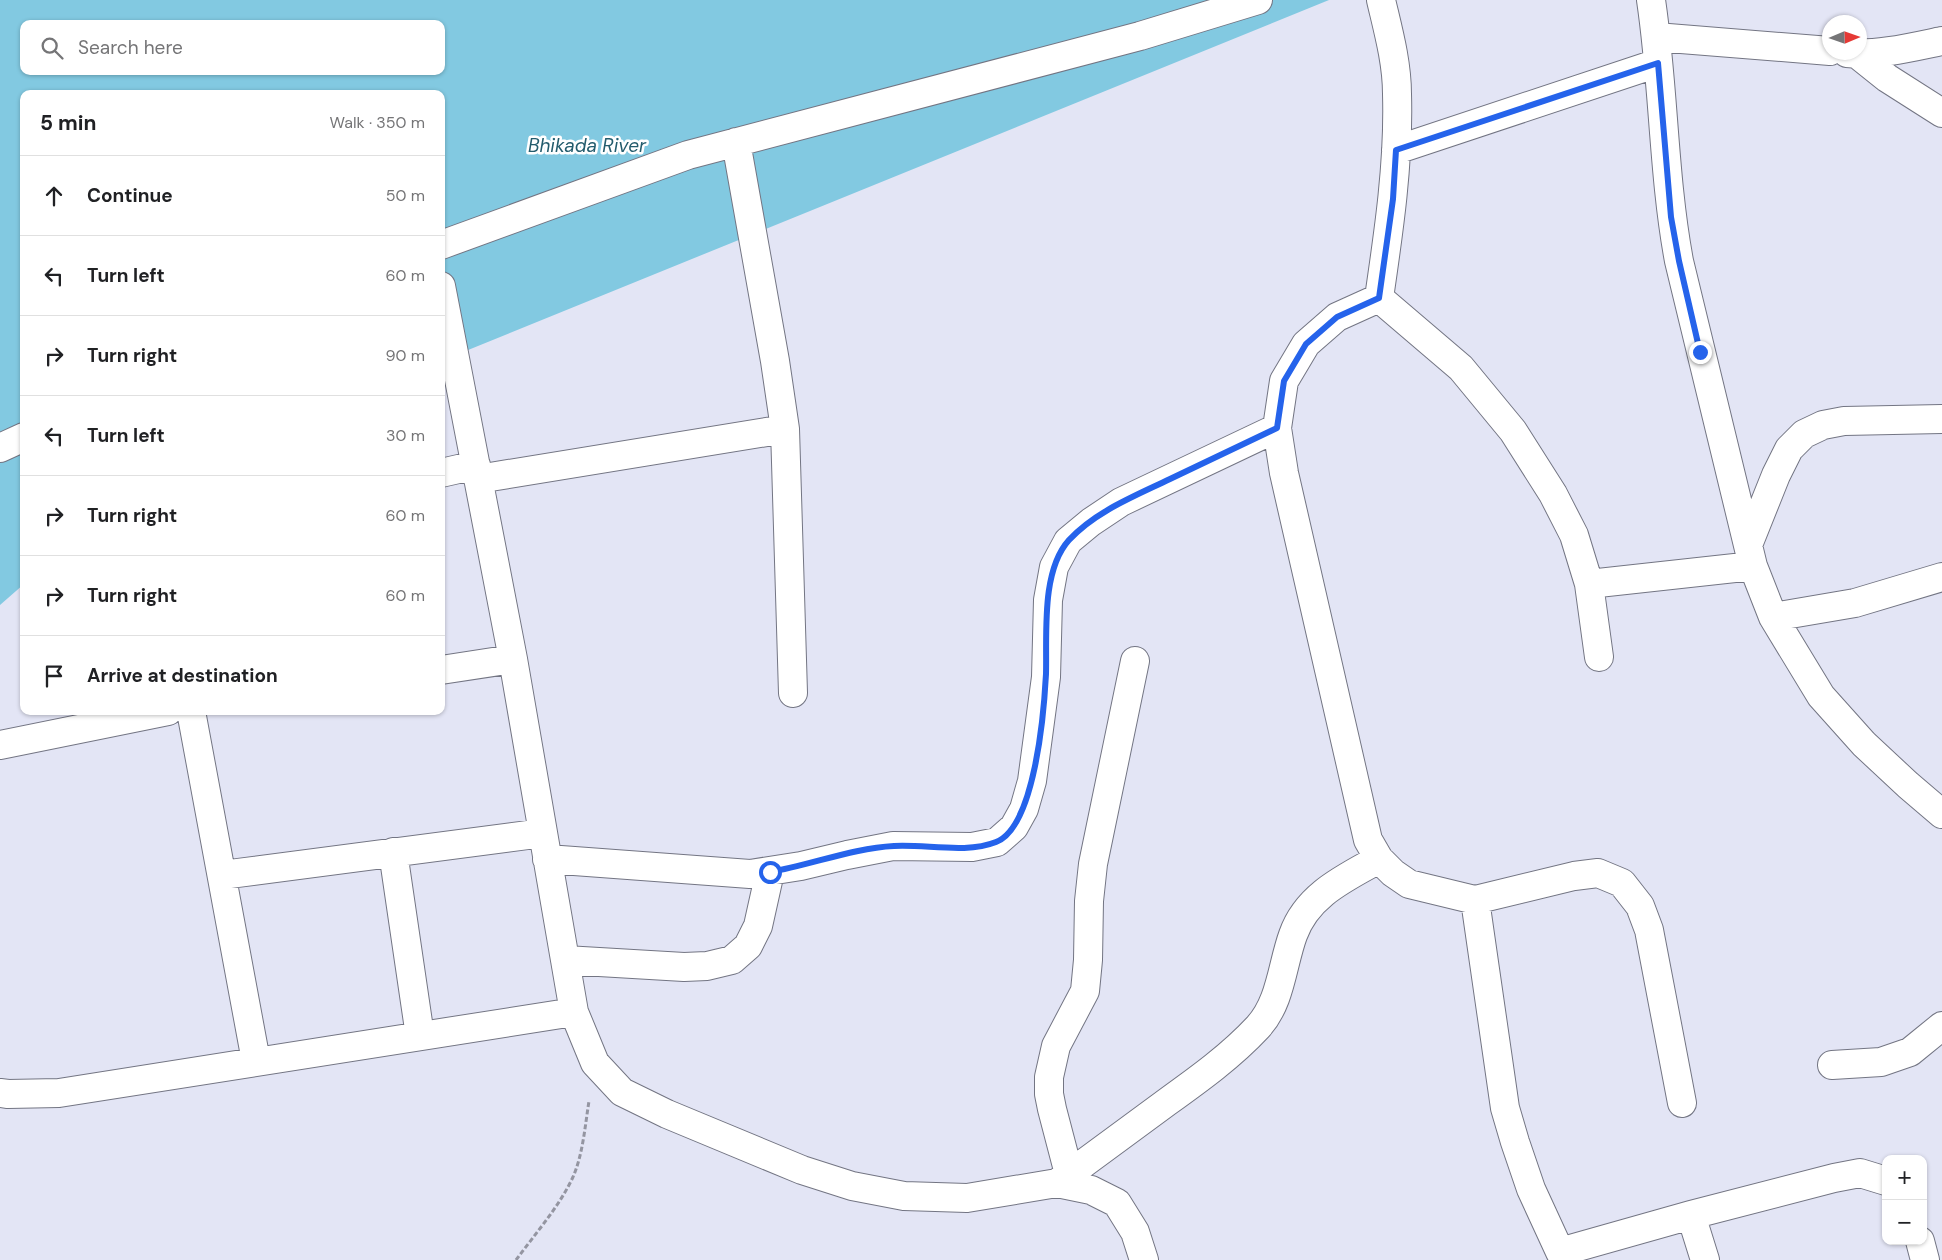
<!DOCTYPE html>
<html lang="en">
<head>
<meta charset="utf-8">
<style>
  :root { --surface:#fff; --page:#f2f2f2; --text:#202124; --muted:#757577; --line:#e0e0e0 }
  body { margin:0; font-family:"DM Sans",sans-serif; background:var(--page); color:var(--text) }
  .controls { position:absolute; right:15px; bottom:15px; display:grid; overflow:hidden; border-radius:10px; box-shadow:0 1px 4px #0004 }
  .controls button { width:45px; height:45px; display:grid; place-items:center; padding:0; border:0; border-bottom:1px solid var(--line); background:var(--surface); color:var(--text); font:25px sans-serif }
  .compass { position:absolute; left:1822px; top:15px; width:45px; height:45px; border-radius:50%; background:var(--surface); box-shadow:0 1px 4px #0004; rotate:88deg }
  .stop { position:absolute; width:15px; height:15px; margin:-11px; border:4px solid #2563eb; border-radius:50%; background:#fff }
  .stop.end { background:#2563eb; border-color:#fff; box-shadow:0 1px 5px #0008 }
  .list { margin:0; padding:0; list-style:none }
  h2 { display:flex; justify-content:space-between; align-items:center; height:65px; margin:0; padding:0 20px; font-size:21px }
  h2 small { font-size:16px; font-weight:400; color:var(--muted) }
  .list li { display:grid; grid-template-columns:32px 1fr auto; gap:15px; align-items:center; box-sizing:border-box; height:80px; padding:0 20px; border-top:1px solid var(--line) }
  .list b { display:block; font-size:19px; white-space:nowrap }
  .list em { font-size:16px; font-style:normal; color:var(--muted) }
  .icon { flex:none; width:28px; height:28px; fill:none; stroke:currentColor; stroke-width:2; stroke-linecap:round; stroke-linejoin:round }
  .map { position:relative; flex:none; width:1942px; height:1260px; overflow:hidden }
  .search { position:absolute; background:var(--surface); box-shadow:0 1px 4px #0004; left:20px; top:20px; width:425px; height:55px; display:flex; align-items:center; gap:12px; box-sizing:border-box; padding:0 18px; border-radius:10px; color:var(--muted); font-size:19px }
  .panel { position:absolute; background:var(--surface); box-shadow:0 1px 4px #0004; left:20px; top:90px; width:425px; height:625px; border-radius:10px }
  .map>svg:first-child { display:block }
</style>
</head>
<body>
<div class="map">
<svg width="1942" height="1260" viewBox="0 0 1942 1260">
  <rect width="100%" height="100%" fill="#e3e5f5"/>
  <path fill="#82c9e1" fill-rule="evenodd" d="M 0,0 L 1329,0 L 441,361 L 441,94 L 24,94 L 24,584 L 0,605 ZM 24,24 L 441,24 L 441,71 L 24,71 Z"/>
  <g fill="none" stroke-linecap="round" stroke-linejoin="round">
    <defs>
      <path id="street" d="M 1381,0 C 1388,30 1397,62 1397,94 C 1399,162 1389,230 1379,298 L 1461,368 L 1513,431 L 1553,494 L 1574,535 L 1589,584 L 1599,657
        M 1651,0 C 1664,87 1663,175 1679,261 L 1753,566 L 1773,617 L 1821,696 L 1864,744 L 1908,785 L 1942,814
        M 1656,37 L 1830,51
        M 1847,53 C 1876,56 1913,47 1942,41
        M 1857,54 L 1887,78 L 1942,113
        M 736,142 L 775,361 L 785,429 L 793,693
        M 1396,150 L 1658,63
        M 441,245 L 688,155 L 1140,36 L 1258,0
        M 441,286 L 513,659 L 574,1012 L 595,1063 L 622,1092 L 667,1114 L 802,1170 L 852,1186 L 904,1196 L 967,1198 L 1057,1183 L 1091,1190 L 1117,1203 L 1135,1232 L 1144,1260
        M 1379,298 L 1337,317 L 1306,344 L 1284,381 L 1277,428 L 1284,473 L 1368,840 L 1379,859 L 1393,873 L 1409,884 L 1475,900 L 1574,876 L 1598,873 L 1622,883 L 1640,906 L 1649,930 L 1682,1103
        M 0,448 L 24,437
        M 441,473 L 476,465
        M 478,479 L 785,429
        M 1748,545 L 1776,475 L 1789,449 L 1804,434 L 1823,425 L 1844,421 L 1942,419
        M 1589,584 L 1753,566
        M 1773,617 L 1855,603 L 1942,577
        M 441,670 L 513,659
        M 191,711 L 256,1061
        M 0,745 L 168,711
        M 393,852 L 420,1036
        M 547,859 L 750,874 L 801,866 L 847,855 L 893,846 L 972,847 L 997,842 L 1014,827 L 1024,809 L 1032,781 L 1046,677 L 1048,600 L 1054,567 L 1068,541 L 1091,522 L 1121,502 L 1277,428
        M 222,875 L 543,833
        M 1475,900 L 1505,1108 L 1515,1142 L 1531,1189 L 1560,1252 L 1691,1215 L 1834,1178 L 1860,1173 L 1886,1181
        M 565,960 L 684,967 L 707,966 L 732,960 L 748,946 L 758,926 L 770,872
        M 1832,1065 L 1881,1062 L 1910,1052 L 1942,1026
        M 0,1093 L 8,1094 L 59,1093 L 574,1012
        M 1069,1174 L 1052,1109 L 1049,1094 L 1049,1077 L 1056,1046 L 1085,991 L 1088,960 L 1089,901 L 1093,864 L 1135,661
        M 1057,1183 C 1094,1156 1130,1129 1167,1102 C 1199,1079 1231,1056 1258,1027 C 1281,1002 1282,965 1293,935 C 1307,895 1345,878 1379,859
        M 1691,1215 L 1705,1260
        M 1920,1241 L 1925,1260"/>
    </defs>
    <use href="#street" stroke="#737583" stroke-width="30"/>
    <path stroke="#9495a1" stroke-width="3" stroke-dasharray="5 2.5" stroke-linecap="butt" d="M 516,1260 C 535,1234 559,1207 573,1177 C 583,1154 585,1126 589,1101"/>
    <use href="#street" stroke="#fff" stroke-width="28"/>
  </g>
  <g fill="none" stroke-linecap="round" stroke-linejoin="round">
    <path stroke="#2563eb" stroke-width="6" d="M 770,872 C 811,865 853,848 894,846 C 926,844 966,854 996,842 C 1035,827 1044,712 1046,674 C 1047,634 1041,571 1069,540 C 1096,511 1135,496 1170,479 C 1205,462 1241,445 1277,428 L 1284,381 L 1306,344 L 1337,317 L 1379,298 L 1393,199 L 1396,150 L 1658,63 L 1671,217 L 1679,261 L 1700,352"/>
  </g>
  <g text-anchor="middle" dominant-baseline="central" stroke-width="5" stroke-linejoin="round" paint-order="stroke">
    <g font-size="19" font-style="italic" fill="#235c6d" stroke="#fff">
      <text x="587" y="145">Bhikada River</text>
    </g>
  </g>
</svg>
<div class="controls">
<button>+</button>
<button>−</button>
</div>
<svg class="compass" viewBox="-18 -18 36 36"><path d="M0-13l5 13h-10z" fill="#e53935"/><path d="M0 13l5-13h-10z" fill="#757577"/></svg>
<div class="stop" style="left:770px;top:872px"></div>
<div class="stop end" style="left:1700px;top:352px"></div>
<div class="search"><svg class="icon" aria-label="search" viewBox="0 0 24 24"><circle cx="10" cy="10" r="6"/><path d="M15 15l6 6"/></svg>Search here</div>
<section class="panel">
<h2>5 min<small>Walk · 350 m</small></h2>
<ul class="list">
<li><svg class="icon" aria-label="ahead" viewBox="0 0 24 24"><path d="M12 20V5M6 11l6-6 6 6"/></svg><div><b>Continue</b></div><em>50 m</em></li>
<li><svg class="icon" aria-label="left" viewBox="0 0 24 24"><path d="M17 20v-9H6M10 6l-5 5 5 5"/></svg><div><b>Turn left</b></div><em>60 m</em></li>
<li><svg class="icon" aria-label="right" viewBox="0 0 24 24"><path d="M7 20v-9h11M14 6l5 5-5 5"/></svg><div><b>Turn right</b></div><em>90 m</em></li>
<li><svg class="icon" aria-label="left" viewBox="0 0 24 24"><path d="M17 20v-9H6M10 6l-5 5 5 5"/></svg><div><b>Turn left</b></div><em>30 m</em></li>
<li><svg class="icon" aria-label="right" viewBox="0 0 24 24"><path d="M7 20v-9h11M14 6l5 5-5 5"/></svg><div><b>Turn right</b></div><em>60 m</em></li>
<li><svg class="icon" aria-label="right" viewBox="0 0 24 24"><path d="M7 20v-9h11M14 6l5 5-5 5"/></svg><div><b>Turn right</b></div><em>60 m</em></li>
<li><svg class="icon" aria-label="arrive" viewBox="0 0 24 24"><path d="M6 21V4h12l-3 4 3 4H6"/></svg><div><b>Arrive at destination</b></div></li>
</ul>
</section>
</div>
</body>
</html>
